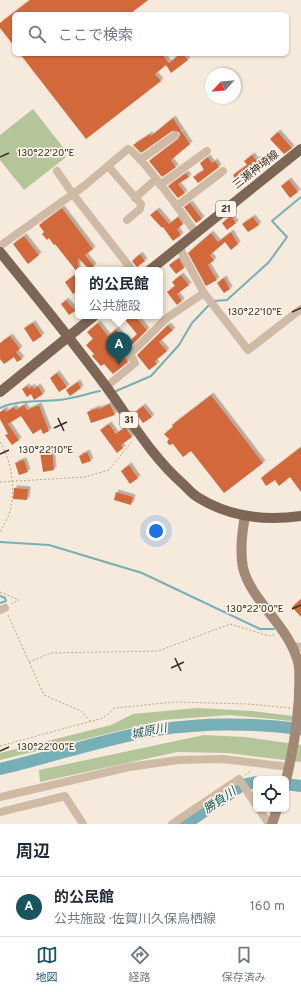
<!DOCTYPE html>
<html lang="ja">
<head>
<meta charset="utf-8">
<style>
  :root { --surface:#fff; --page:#f6f6f7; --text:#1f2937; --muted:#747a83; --line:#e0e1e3; --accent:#18565f }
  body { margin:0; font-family:Overpass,"Noto Sans JP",sans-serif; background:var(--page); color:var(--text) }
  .controls { position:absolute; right:12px; bottom:12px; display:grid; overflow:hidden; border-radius:6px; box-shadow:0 1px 3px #0004 }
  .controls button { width:36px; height:36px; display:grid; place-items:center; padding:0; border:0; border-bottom:1px solid var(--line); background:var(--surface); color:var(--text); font:20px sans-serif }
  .compass { position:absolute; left:205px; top:68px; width:36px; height:36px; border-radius:50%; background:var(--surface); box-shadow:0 1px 3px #0004; rotate:244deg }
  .you { position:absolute; left:156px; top:531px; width:14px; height:14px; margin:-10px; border:3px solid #fff; border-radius:50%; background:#1a73e8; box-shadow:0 0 0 6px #1a73e833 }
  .badge { display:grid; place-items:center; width:26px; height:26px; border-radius:50%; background:var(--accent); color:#fff; font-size:13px; font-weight:700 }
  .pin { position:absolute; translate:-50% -33px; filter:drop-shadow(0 1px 2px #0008) }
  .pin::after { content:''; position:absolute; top:21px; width:14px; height:12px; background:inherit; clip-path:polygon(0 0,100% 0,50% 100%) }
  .popup { position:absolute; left:75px; top:267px; width:88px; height:52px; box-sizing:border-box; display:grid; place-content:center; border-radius:6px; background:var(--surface); filter:drop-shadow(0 1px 3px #0005); font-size:13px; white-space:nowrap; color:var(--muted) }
  .popup b { font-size:15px; color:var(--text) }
  .popup::after { content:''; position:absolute; left:50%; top:100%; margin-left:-8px; border:8px solid transparent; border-top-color:var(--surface) }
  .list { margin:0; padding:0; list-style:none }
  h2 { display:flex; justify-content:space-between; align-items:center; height:52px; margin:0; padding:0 16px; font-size:17px }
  h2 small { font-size:13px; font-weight:400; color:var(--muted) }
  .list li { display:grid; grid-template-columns:26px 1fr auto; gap:12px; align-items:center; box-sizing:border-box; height:60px; padding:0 16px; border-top:1px solid var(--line) }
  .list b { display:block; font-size:15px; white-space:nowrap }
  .list p { margin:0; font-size:13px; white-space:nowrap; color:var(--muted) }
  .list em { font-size:13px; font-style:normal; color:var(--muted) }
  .icon { flex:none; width:22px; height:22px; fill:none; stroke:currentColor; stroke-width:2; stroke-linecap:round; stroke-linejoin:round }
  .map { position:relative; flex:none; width:301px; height:824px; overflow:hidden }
  .search { position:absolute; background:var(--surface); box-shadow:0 1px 3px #0004; left:12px; right:12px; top:12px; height:44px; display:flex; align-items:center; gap:10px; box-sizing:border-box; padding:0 14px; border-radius:6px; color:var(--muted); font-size:15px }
  .sheet { height:112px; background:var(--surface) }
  nav { display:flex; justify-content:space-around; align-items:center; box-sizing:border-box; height:56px; border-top:1px solid var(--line); background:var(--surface); font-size:11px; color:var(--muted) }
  nav a { display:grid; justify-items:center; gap:2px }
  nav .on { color:var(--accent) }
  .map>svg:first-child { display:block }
</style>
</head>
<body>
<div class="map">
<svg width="301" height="824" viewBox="0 0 301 824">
  <defs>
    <filter id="shadow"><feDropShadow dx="2.5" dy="-2.5" stdDeviation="0" flood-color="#0004"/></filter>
  </defs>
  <rect width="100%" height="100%" fill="#f5eadb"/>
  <path fill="#b4c599" d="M 33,109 L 66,151 L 65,158 L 24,190 L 0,160 L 0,135 Z
    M 197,708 L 252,711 L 301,717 L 301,722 L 230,715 L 163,720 L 0,760 L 0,753 L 111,725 L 133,714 Z
    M 204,735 L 245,737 L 301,745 L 301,762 L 228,753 L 177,752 L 40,782 L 39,770 Z"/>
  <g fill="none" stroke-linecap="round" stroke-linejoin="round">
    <path stroke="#76afb5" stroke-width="2" d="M 213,301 L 227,300 L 269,262 L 287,237 L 272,221 L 301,197
      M 116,391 L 151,376 L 179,345 L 192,323 L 210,304
      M 0,408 C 18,400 38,402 58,400 C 72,399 86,394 100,391
      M 0,542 L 49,545 L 142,573 L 260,629 L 274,629
      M 0,596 L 5,598 L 6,601 L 0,603"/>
    <path stroke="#76afb5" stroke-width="12" d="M 0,769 C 52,757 103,739 156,730 C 205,722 252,723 301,729
      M 286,784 L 301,786
      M 186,824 L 242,785 L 256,782"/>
  </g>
  <path fill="#d3683a" filter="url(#shadow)" d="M 30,0 L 148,0 L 130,14 L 14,14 L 14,46 L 0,28 L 0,23 Z
    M 20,54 L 162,54 L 169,63 L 180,54 L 183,54 L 188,60 L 171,73 L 166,65 L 155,74 L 161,81 L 86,139 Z
    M 173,118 L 190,144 L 171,160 L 176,167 L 162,177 L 149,161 L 178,139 L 180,135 L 179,132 L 172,131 L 141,153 L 133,145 L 150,134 L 151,136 Z
    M 278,132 L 292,148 L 284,154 L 270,139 Z
    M 252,155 L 256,160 L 259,158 L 264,164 L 238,183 L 233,175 L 247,165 L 244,161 Z
    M 208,157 L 212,163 L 215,161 L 219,167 L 198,183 L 193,177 L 204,170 L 200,163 Z
    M 186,173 L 189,177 L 178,184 L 185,193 L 178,198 L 168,186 Z
    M 289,180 L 298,192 L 290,198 L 281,186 Z
    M 190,203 L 202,219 L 196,223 L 184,207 Z
    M 62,208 L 93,249 L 85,255 L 94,266 L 90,270 L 78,258 L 78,290 L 73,294 L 65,282 L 78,273 L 55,244 L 54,245 L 49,238 L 47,240 L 42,234 L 44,232 L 39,225 Z
    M 157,210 L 169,224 L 178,217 L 183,224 L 177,229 L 181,235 L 173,241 L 163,227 L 162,228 L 150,215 Z
    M 231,216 L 236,223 L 227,230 L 222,223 Z
    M 253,217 L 259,225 L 248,232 L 242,224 Z
    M 231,232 L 238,244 L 231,250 L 225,242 L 210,255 L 214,260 L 208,265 L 217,280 L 206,286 L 188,253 L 211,233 L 218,242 Z
    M 24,236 L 39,255 L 28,264 L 13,244 Z
    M 140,254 L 145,261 L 137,267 L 132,261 Z
    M 179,258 L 184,268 L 176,274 L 169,265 Z
    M 181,275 L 189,285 L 177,294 L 182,301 L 177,305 L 167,292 L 175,286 L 172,282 Z
    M 224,278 L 230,289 L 224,293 L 217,283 Z
    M 66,300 L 75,311 L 69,315 L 61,304 Z
    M 122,316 L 135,316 L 147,330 L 123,354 L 128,362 L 113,374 L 104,364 L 101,366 L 92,356 L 94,354 L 86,345 L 93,339 L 87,332 L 98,323 L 108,336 L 116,329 L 128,343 L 137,334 Z
    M 33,323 L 42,336 L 33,342 L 24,328 Z
    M 168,325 L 173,330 L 159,342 L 167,351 L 155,361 L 157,364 L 149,370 L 137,355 Z
    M 10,336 L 20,349 L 16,352 L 22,359 L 17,362 L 14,357 L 4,364 L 0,359 L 0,343 Z
    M 57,373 L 67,387 L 59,392 L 50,378 Z
    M 78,382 L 81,388 L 70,396 L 66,390 Z
    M 27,386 L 29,389 L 32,386 L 34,389 L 38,386 L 43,394 L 34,400 L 31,394 L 27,397 L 22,389 Z
    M 211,395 L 263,463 L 224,493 L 191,451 L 183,457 L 173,444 L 169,445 L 167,442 L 169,439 L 164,434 L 173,427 L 172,425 Z
    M 110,404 L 115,415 L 91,423 L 87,412 L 98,408 L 99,409 Z
    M 24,405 L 27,410 L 39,405 L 49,431 L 43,434 L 41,429 L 33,434 L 21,416 L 8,424 L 19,440 L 12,445 L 5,435 L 8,434 L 0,419 L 0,412 L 5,409 L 6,412 L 14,407 L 16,410 Z
    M 143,406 L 152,417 L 143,423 L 135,412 Z
    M 109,424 L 116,434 L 125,427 L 132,437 L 121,445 L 123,448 L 117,453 L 100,430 Z
    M 301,447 L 301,492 L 290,477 L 279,486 L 275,480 L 266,486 L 261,478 Z
    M 52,451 L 54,470 L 43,472 L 40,452 Z
    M 87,452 L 91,461 L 82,464 L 79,456 Z
    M 24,460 L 28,472 L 19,475 L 15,463 Z
    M 129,465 L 138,478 L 130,484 L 121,471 Z
    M 14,488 L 28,489 L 27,500 L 13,499 Z
    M 116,492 L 133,497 L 131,505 L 114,500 Z
    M 301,599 L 301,617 L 292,607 Z"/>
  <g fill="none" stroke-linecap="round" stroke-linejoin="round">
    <path stroke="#baa48f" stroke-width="1" stroke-dasharray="2 2" stroke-linecap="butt" d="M 0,442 C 11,459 15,486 11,506 C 10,515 4,525 0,532
      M 0,482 L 85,477 L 109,470 L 133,440
      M 0,592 L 19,600 L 11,604
      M 8,615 L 44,695 L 81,711 L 90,721
      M 29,662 L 51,653 L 158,651 L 230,624 L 269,636 L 274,635
      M 0,746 L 103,718 L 115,708 L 174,702 L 248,704 L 290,708
      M 245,775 L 252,770"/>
    <path stroke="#cebaa5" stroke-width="8" d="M 140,160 L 175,135
      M 108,166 L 141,204 L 140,209 L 127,220
      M 57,171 L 72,193 L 132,270
      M 160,185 L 207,151
      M 135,198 L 156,179
      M 177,206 L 223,171
      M 0,246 L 84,186 L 128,149 C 141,154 186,219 196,233
      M 179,247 L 204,293 L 248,350 L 301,309
      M 106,387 L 135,363 L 130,354 L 168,317 L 204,293
      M 0,610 L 5,608
      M 292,646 L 301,647
      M 0,797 L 129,767 L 178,760 L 223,759 L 289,767
      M 259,809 L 269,824
      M 0,812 L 65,796 L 83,824
      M 172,824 L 239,779 L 256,805"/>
    <path stroke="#a28976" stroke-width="10" d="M 245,516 C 242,532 240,552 243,568 C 252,603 291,627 299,666 C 301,704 295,743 286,780
      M 272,824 L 277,809"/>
    <path stroke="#7d6656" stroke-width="10" d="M 0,252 C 36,296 71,339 105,385 C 130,419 151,456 183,484 C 188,489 193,495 199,498 C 230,517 266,521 301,516
      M 150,270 L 301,149
      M 0,392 L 94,316"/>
  </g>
  <path fill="none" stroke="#392e27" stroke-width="1.5" d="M 0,157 L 9,153M 292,312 L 301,308M 58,418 L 64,431M 54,428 L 67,422M 0,454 L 9,450M 292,609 L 301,605M 175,658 L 181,671M 171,668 L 184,662M 0,751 L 9,747"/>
  <g text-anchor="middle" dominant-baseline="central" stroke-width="3.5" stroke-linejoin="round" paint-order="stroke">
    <g fill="#fcf4e8" stroke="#746961" stroke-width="1">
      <rect x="216" y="201" width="20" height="16" rx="3"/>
      <rect x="120" y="412" width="18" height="16" rx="3"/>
    </g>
    <g font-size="10" font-weight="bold" fill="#392e27">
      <text x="226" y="209">21</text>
      <text x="129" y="420">31</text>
    </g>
    <g font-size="11" fill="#392e27" stroke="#fcf4e8">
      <text transform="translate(256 170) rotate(-38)">三瀬神埼線</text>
    </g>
    <g font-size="12" font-style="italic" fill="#18565f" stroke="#fcf4e8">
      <text transform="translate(149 732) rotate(-11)">城原川</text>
      <text transform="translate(220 801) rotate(-35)">勝負川</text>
    </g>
  </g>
  <g font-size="10" text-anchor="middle" fill="#392e27" stroke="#fcf4e8" stroke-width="3.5" stroke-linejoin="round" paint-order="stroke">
    <text x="46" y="156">130°22'20"E</text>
    <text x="255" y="315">130°22'10"E</text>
    <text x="46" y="453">130°22'10"E</text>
    <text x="255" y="612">130°22'00"E</text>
    <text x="46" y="750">130°22'00"E</text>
  </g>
</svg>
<div class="controls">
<button><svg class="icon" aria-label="locate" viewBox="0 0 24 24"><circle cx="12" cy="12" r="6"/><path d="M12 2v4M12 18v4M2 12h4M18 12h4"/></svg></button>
</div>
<svg class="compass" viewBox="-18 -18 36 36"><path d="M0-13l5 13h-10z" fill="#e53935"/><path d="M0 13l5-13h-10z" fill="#747a83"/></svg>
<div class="you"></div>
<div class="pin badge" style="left:119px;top:365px">A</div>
<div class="popup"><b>的公民館</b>公共施設</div>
<div class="search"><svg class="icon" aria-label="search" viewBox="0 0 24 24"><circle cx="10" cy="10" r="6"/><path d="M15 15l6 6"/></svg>ここで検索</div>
</div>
<section class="sheet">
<h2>周辺<small></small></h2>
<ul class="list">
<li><span class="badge">A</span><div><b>的公民館</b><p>公共施設 · 佐賀川久保鳥栖線</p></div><em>160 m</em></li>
</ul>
</section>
<nav>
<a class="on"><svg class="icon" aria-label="map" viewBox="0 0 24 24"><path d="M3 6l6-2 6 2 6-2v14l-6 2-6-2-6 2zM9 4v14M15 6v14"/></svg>地図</a>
<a><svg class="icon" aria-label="directions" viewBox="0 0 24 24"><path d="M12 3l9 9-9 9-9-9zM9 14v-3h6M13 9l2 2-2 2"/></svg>経路</a>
<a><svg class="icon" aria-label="saved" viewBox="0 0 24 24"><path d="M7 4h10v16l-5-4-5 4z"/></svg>保存済み</a>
</nav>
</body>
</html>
